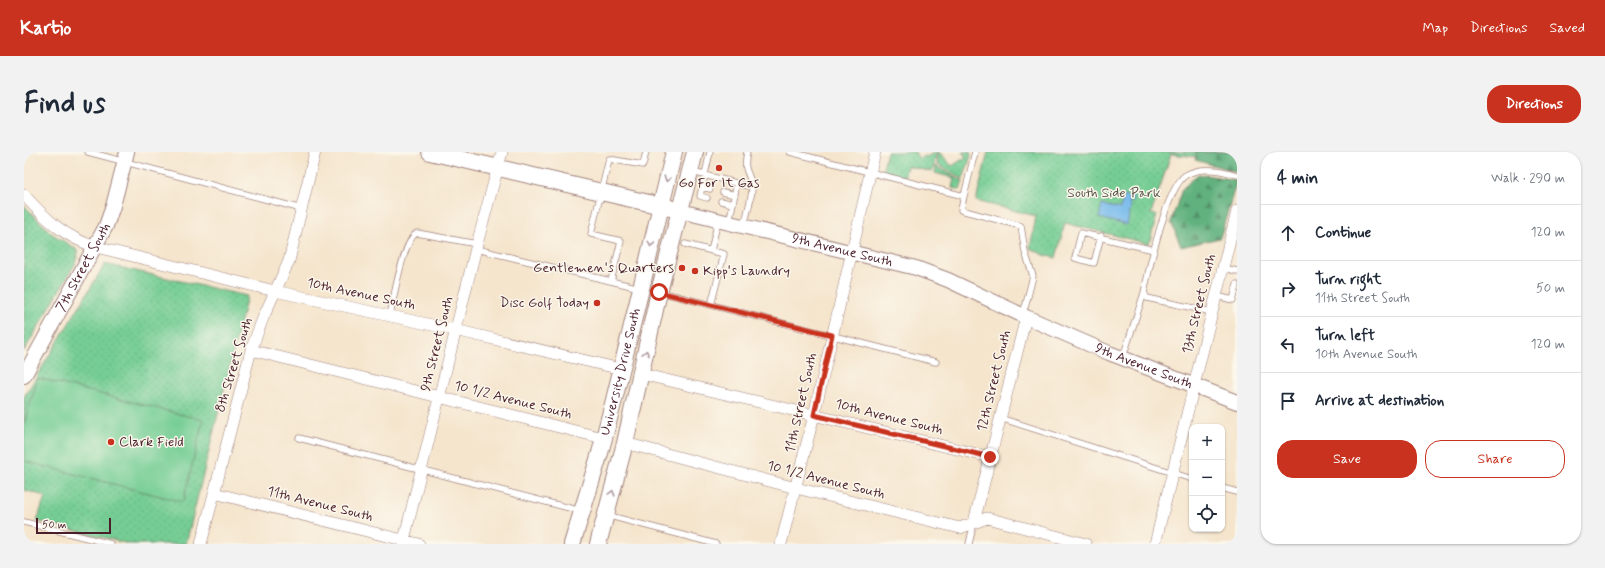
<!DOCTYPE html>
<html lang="en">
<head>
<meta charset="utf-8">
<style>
  :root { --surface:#fff; --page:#f2f2f3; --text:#1f2937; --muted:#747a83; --line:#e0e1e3; --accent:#c8321e }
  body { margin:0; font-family:Mynerve,sans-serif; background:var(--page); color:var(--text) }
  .controls { position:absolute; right:12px; bottom:12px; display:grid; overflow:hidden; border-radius:8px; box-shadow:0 1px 3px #0004 }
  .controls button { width:36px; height:36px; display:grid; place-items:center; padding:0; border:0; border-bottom:1px solid var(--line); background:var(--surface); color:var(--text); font:20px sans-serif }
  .scale { position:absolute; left:12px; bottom:10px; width:75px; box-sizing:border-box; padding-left:4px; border:2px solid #4a1f2b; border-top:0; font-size:11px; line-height:14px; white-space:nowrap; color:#4a1f2b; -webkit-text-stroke:3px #fbf7ec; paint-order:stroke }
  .stop { position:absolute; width:12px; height:12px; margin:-9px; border:3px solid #c8321e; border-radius:50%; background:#fff }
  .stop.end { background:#c8321e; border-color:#fff; box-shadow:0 1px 4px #0008 }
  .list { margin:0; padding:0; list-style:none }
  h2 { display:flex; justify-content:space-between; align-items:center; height:52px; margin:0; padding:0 16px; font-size:17px }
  h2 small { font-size:13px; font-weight:400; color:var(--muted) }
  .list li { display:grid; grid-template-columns:26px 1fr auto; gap:12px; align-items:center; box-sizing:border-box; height:56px; padding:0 16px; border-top:1px solid var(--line) }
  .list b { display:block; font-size:15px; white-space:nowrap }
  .list p { margin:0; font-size:13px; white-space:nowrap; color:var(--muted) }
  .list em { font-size:13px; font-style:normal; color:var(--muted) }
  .actions { display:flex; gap:8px; padding:12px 16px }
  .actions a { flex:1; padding:9px 0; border:1px solid var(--accent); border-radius:16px; text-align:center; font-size:14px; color:var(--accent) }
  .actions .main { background:var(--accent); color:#fff }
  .icon { flex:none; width:22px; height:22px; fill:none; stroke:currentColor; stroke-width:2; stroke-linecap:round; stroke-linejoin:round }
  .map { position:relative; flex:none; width:1213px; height:392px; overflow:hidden; border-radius:16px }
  header { display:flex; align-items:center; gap:24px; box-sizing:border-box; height:56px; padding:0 20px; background:var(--accent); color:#fff }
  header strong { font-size:19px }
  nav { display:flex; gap:22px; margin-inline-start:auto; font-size:14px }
  .intro { display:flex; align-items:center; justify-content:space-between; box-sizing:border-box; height:96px; padding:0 24px }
  h1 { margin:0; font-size:28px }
  .button { padding:10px 18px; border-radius:16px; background:var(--accent); color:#fff; font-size:14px; font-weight:700 }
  main { display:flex; gap:24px; padding:0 24px }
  aside { flex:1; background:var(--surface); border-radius:16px; box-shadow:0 1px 3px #0004 }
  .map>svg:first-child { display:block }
</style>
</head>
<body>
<header>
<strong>Kartio</strong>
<nav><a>Map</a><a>Directions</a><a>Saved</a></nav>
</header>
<div class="intro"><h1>Find us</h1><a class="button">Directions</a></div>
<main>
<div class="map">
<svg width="1213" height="392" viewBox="0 0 1213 392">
  <defs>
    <pattern id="grass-dots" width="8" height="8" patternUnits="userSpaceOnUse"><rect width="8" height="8" fill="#76ce94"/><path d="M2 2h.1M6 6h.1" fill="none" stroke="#68b080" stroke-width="1.8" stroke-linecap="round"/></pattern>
    <pattern id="forest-firs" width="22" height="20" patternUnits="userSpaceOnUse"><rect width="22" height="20" fill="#60b17e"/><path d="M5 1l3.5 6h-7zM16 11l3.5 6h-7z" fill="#518f67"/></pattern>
  </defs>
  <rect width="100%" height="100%" fill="#fbf7ec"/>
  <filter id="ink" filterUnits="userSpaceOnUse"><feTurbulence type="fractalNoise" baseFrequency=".025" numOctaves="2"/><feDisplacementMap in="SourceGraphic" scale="8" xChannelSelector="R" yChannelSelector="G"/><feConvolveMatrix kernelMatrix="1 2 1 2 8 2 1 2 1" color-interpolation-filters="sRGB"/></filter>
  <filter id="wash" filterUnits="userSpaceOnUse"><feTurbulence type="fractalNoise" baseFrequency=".012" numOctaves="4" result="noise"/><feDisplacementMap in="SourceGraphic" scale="16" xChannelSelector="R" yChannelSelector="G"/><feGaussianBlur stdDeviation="0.9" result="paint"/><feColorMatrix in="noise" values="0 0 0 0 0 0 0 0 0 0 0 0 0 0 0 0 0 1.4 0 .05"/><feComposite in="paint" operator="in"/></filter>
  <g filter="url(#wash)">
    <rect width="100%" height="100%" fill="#f5e5cd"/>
    <path fill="url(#grass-dots)" stroke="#607660" d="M 863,0 L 891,0 L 895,7 L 900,4 L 902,5 L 913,0 L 908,20 L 883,14 L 880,25 L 858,20 Z
      M 915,0 L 928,14 L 942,5 L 938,0 L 946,0 L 947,4 L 939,27 L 913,12 Z
      M 964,0 L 1213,0 L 1208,18 L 1173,5 L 1147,2 L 1127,62 L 1133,63 L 1125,92 L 1041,71 L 1032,106 L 1020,103 L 1006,96 L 1012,64 L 952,49 Z
      M 912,14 L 939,29 L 936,38 L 928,36 L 930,26 L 911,21 Z
      M 0,53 L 27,81 L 52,97 L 54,101 L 51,112 L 0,199 Z
      M 81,112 L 223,144 L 162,392 L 105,392 L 13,369 L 21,344 L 0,338 L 0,245 Z"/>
    <path fill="url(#forest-firs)" stroke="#556854" d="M 1173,0 L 1213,0 L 1213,20 L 1171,8 Z
      M 1174,22 L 1213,28 L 1196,86 L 1157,95 L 1147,70 L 1158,37 Z"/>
    <path fill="#76ce94" stroke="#607660" d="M 14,226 L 179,268 L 159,350 L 0,309 L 0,272 Z"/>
    <path fill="#75b9ec" stroke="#606c8c" d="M 1100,44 L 1110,46 L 1109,50 L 1105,49 L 1107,55 L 1103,73 L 1075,66 L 1078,53 L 1096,57 Z"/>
  </g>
  <g filter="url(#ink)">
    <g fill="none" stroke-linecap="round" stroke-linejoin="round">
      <defs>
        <path id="service" d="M 64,0 L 278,57
          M 766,0 L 940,44 L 951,0
          M 668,20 L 728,35
          M 678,35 L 686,37
          M 699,40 L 711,43
          M 940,44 L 937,58 L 997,74 L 1001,100 L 1009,124 L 1002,152 L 998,163
          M 683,46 L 676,44 L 686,0
          M 697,49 L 709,52
          M 705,71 L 713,31
          M 720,74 C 722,66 729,41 728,34 C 724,17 719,20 723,0
          M 1077,84 L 1070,111 L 1051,106 L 1057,81 L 1130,98
          M 661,92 L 700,102 L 687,153
          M 452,97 L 616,136
          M 687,99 L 694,68
          M 1199,116 L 1213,119
          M 587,129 L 597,89 L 567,82 L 585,7 L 619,13 L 622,0
          M 636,140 L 912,210
          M 1192,144 L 1209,148 L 1213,132
          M 1188,160 L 1123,146 L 1120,141 C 1125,117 1143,34 1162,23 C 1177,14 1197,18 1213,23
          M 366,164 C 369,148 380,86 393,81 L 453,92
          M 1099,205 L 1120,141
          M 976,266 L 1168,327
          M 275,286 L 557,359
          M 1198,336 L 1213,340
          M 582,363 L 692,392
          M 0,370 L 87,392
          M 945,392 L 950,370"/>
        <path id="minor" d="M 0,43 C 22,67 40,85 72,95 L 251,139 L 431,178 L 597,217
          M 227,198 L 579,286
          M 617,222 L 966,305
          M 601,291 L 772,336 L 936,376 L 963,366 L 1062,392
          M 190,341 L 395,392
          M 950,370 L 1002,165
          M 177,392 L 227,198 L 239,166 L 265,109 L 291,0
          M 379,392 L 453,92 L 478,0
          M 757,392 L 790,263 L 851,0
          M 1131,392 L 1213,59"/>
        <g id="tertiary">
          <path id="s1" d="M 656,59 L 892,116 L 924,128 L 1002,165 L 1085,201 L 1213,250"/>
          <path id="s2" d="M 0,224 L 82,74 L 89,54 L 103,0"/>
        </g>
        <g id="secondary">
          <path d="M 406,0 L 646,56"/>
          <path id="s3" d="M 548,392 L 576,301 L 590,248 L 650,0"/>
          <path d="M 574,392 L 601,291 L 635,140 L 671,0"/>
        </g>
      </defs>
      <use href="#service" stroke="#a0827c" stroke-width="7"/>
      <use href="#minor" stroke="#a0827c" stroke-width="12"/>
      <use href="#tertiary" stroke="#a0827c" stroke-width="16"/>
      <use href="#secondary" stroke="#a0827c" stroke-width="18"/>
      <use href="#service" stroke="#fff" stroke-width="5.5"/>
      <use href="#minor" stroke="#fff" stroke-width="11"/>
      <use href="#tertiary" stroke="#fff" stroke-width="14"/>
      <use href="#secondary" stroke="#fff" stroke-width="16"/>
    </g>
    <defs><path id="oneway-chevron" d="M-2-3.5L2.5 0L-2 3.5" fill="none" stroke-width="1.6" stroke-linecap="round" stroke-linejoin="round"/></defs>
    <g stroke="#ae9aa0">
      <use href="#oneway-chevron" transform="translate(643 27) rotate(105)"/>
      <use href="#oneway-chevron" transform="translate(627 92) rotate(104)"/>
      <use href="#oneway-chevron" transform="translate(622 201) rotate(-78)"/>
      <use href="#oneway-chevron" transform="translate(588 341) rotate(-75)"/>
    </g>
  </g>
  <g fill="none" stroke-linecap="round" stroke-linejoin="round" filter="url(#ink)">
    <path stroke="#c8321e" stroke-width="5" d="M 635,140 L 808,183 L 790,263 L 966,305"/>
  </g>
  <g fill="#c8321e" stroke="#fbf7ec" stroke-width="1.5">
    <circle cx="695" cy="16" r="4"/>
    <circle cx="658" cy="116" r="4"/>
    <circle cx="671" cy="119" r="4"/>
    <circle cx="573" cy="151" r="4"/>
    <circle cx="87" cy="290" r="4"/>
  </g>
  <g text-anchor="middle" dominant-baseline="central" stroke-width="3" stroke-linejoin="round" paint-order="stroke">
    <g font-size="14" fill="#4a1f2b" stroke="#fbf7ec" text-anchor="end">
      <text x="695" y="31" text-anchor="middle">Go For It Gas</text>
      <text x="650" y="116">Gentlemen's Quarters</text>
      <text x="679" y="119" text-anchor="start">Kipp's Laundry</text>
      <text x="565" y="151">Disc Golf Today</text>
      <text x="95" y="290" text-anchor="start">Clark Field</text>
    </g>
    <g font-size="14" fill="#57544a" stroke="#fbf7ec">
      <text x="1090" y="41">South Side Park</text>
    </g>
    <g font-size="14" fill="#4a1f2b" stroke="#fbf7ec">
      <text stroke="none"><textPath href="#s1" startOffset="167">9th Avenue South</textPath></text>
      <text stroke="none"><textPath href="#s2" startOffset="124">7th Street South</textPath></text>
      <text transform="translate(337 142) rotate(12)">10th Avenue South</text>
      <text transform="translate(1175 152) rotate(-76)">13th Street South</text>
      <text transform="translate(413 192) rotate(-76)">9th Street South</text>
      <text transform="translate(210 213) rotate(-73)">8th Street South</text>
      <text stroke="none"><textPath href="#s1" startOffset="491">9th Avenue South</textPath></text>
      <text stroke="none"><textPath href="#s3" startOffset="179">University Drive South</textPath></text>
      <text transform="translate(970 229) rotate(-76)">12th Street South</text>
      <text transform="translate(489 248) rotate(14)">10 1/2 Avenue South</text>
      <text transform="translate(777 251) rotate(-77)">11th Street South</text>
      <text transform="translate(865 265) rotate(14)">10th Avenue South</text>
      <text transform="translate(802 328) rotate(14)">10 1/2 Avenue South</text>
      <text transform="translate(296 352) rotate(14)">11th Avenue South</text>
    </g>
  </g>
</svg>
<div class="controls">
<button>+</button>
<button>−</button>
<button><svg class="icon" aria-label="locate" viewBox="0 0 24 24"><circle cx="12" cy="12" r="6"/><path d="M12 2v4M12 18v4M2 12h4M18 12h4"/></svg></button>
</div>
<div class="scale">50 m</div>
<div class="stop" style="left:635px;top:140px"></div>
<div class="stop end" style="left:966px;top:305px"></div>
</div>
<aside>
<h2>4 min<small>Walk · 290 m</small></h2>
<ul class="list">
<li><svg class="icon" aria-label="ahead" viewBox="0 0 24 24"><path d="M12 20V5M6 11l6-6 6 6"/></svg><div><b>Continue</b></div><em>120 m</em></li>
<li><svg class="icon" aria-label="right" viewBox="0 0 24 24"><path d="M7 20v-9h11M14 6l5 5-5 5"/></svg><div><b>Turn right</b><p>11th Street South</p></div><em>50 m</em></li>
<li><svg class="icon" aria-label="left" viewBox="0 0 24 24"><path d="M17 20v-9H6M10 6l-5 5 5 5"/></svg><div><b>Turn left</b><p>10th Avenue South</p></div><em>120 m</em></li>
<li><svg class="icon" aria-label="arrive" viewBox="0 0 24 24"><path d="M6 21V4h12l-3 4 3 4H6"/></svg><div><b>Arrive at destination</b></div></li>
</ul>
<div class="actions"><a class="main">Save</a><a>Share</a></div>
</aside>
</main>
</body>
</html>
